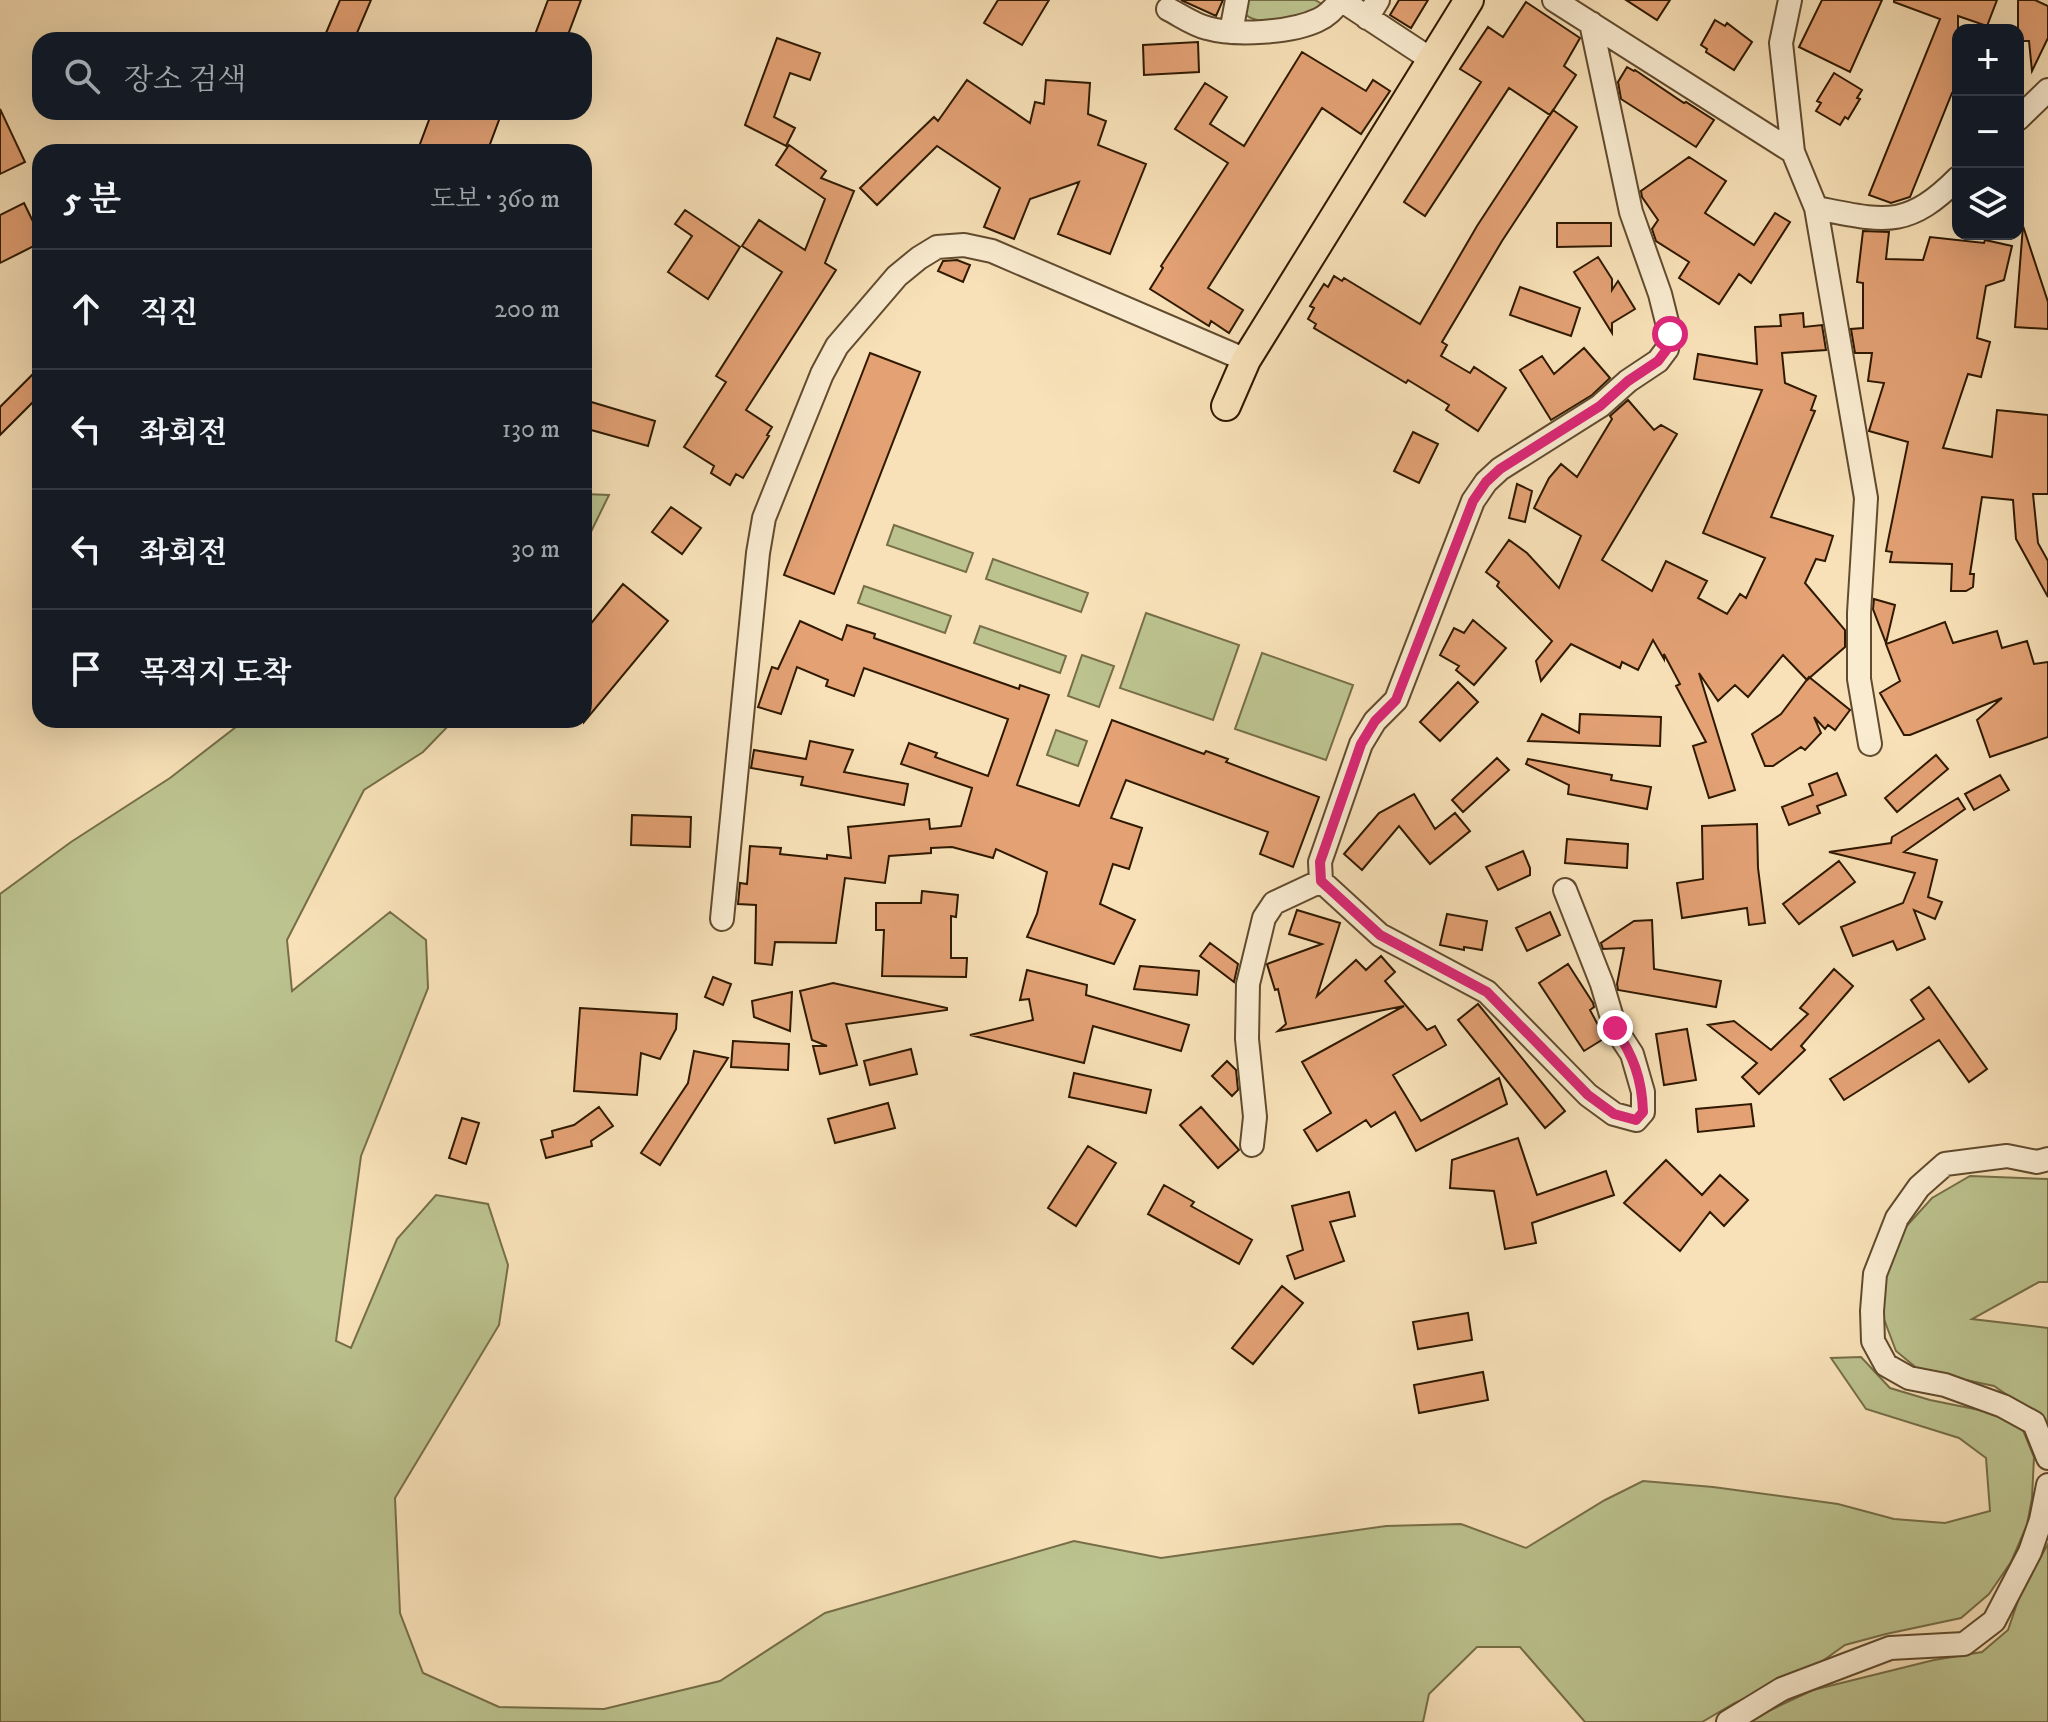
<!DOCTYPE html>
<html lang="ko">
<head>
<meta charset="utf-8">
<style>
  :root { --surface:#171b24; --page:#242831; --text:#f1f3f6; --muted:#9ea1a6; --line:#363941 }
  body { margin:0; font-family:"IM FELL DW Pica","Noto Serif KR",serif; background:var(--page); color:var(--text) }
  .controls { position:absolute; right:24px; top:24px; display:grid; overflow:hidden; border-radius:16px; box-shadow:0 8px 32px #0002 }
  .controls button { width:72px; height:72px; display:grid; place-items:center; padding:0; border:0; border-bottom:2px solid var(--line); background:var(--surface); color:var(--text); font:40px sans-serif }
  .stop { position:absolute; width:24px; height:24px; margin:-18px; border:6px solid #db2777; border-radius:50%; background:#fff }
  .stop.end { background:#db2777; border-color:#fff; box-shadow:0 2px 8px #0008 }
  .list { margin:0; padding:0; list-style:none }
  h2 { display:flex; justify-content:space-between; align-items:center; height:104px; margin:0; padding:0 32px; font-size:34px }
  h2 small { font-size:26px; font-weight:400; color:var(--muted) }
  .list li { display:grid; grid-template-columns:52px 1fr auto; gap:24px; align-items:center; box-sizing:border-box; height:120px; padding:0 32px; border-top:2px solid var(--line) }
  .list b { display:block; font-size:30px; white-space:nowrap }
  .list em { font-size:26px; font-style:normal; color:var(--muted) }
  .icon { flex:none; width:44px; height:44px; fill:none; stroke:currentColor; stroke-width:2; stroke-linecap:round; stroke-linejoin:round }
  .map { position:relative; flex:none; width:2048px; height:1722px; overflow:hidden }
  .search { position:absolute; background:var(--surface); box-shadow:0 8px 32px #0002; left:32px; top:32px; width:560px; height:88px; display:flex; align-items:center; gap:20px; box-sizing:border-box; padding:0 28px; border-radius:24px; color:var(--muted); font-size:30px }
  .panel { position:absolute; background:var(--surface); box-shadow:0 8px 32px #0002; left:32px; top:144px; width:560px; height:584px; border-radius:24px }
  .map>svg:first-child { display:block }
</style>
</head>
<body>
<div class="map">
<svg width="2048" height="1722" viewBox="0 0 2048 1722">
  <rect width="100%" height="100%" fill="#f8e1b8"/>
  <filter id="stains"><feTurbulence type="fractalNoise" baseFrequency=".0025" numOctaves="4"/><feColorMatrix values="0 0 0 0 .2 0 0 0 0 .09 0 0 0 0 .02 0 0 0 .5 -.17"/></filter>
  <radialGradient id="worn" r=".72"><stop offset=".6" stop-color="#630" stop-opacity="0"/><stop offset="1" stop-color="#630" stop-opacity=".3"/></radialGradient>
  <path fill="#bcc38f" stroke="#766e48" stroke-width="2" d="M 1247,0 L 1315,0 L 1322,4 C 1307,17 1254,31 1243,11 Z
    M 584,494 L 609,495 L 584,546 Z
    M 894,525 L 973,553 L 966,572 L 887,545 Z
    M 993,559 L 1088,593 L 1081,612 L 986,579 Z
    M 864,586 L 951,616 L 945,633 L 858,603 Z
    M 1146,613 L 1239,645 L 1213,720 L 1120,688 Z
    M 980,626 L 1066,656 L 1060,673 L 974,643 Z
    M 1262,653 L 1353,685 L 1326,760 L 1235,729 Z
    M 1082,655 L 1114,666 L 1099,707 L 1068,696 Z
    M 245,720 L 454,720 L 423,752 L 364,790 L 287,940 L 292,991 L 390,912 L 426,940 L 428,988 L 361,1156 L 336,1341 L 351,1348 L 397,1239 L 436,1195 L 488,1204 L 508,1265 L 499,1325 L 395,1498 L 400,1613 L 423,1673 L 499,1707 L 604,1709 L 720,1681 L 825,1613 L 1074,1541 L 1161,1558 L 1386,1526 L 1461,1524 L 1526,1548 L 1605,1500 L 1643,1481 L 1713,1487 L 1838,1504 L 1894,1519 L 1945,1523 L 1990,1511 L 1986,1458 L 1959,1438 L 1866,1409 L 1831,1358 L 1861,1357 L 1890,1388 L 1930,1400 L 1994,1413 L 2023,1430 L 2034,1457 L 2032,1498 L 2027,1525 L 2011,1562 L 1989,1594 L 1961,1618 L 1886,1634 L 1845,1645 L 1817,1665 L 1735,1703 L 1702,1722 L 1585,1722 L 1520,1647 L 1477,1647 L 1429,1694 L 1423,1722 L 0,1722 L 0,894 L 71,842 L 170,778 Z
    M 1056,730 L 1087,741 L 1078,766 L 1047,755 Z
    M 1970,1176 L 2048,1179 L 2048,1282 L 2039,1282 L 1972,1319 L 2048,1328 L 2048,1423 L 1994,1386 L 1919,1370 L 1896,1351 L 1879,1306 L 1890,1260 L 1903,1230 L 1932,1198 Z
    M 2048,1544 L 2048,1722 L 1745,1722 L 1813,1690 L 1934,1660 L 1982,1652 L 2008,1630 L 2021,1592 Z"/>
  <path fill="#e3a174" stroke="#2f1900" stroke-width="2" d="M 340,0 L 371,0 L 354,40 L 323,40 Z
    M 548,0 L 581,0 L 566,40 L 533,40 Z
    M 998,0 L 1049,0 L 1022,45 L 984,23 Z
    M 1181,0 L 1223,0 L 1216,16 Z
    M 1399,0 L 1428,0 L 1411,28 L 1390,15 Z
    M 1626,0 L 1670,0 L 1657,20 Z
    M 1822,0 L 1882,0 L 1850,72 L 1799,47 Z
    M 1894,0 L 1997,0 L 1987,26 L 1958,16 L 1958,95 L 1952,93 L 1910,197 L 1891,203 L 1869,195 L 1940,19 L 1894,2 Z
    M 2018,0 L 2035,0 L 2048,6 L 2048,38 L 2032,71 L 2029,41 L 2018,41 Z
    M 1526,2 L 1580,38 L 1564,66 L 1576,75 L 1550,115 L 1509,88 L 1425,216 L 1404,202 L 1481,82 L 1460,69 L 1488,27 L 1503,37 Z
    M 1715,20 L 1725,26 L 1727,23 L 1752,42 L 1734,70 L 1706,52 L 1707,49 L 1701,45 Z
    M 777,38 L 820,53 L 810,80 L 790,73 L 774,117 L 795,128 L 786,146 L 745,125 Z
    M 1198,42 L 1199,72 L 1144,75 L 1143,45 Z
    M 1302,52 L 1366,91 L 1373,80 L 1390,91 L 1361,134 L 1322,108 L 1208,288 L 1243,310 L 1229,333 L 1211,321 L 1209,326 L 1150,289 L 1163,268 L 1161,266 L 1228,163 L 1175,129 L 1205,83 L 1227,97 L 1210,124 L 1244,146 Z
    M 1627,67 L 1634,71 L 1635,70 L 1684,103 L 1686,102 L 1714,120 L 1696,147 L 1621,99 L 1618,82 Z
    M 1834,73 L 1862,90 L 1857,98 L 1860,99 L 1848,119 L 1845,117 L 1840,125 L 1816,111 L 1821,103 L 1817,101 Z
    M 967,80 L 1030,123 L 1035,102 L 1044,104 L 1046,80 L 1090,83 L 1088,114 L 1106,121 L 1098,145 L 1146,164 L 1110,254 L 1058,234 L 1079,182 L 1030,199 L 1014,239 L 984,227 L 1000,188 L 937,146 L 877,205 L 860,188 L 934,117 L 938,121 Z
    M 0,109 L 25,162 L 0,174 Z
    M 1553,110 L 1577,127 L 1502,241 L 1442,342 L 1447,345 L 1441,356 L 1470,373 L 1474,367 L 1506,388 L 1478,431 L 1446,410 L 1449,405 L 1408,380 L 1406,383 L 1314,328 L 1316,324 L 1308,319 L 1314,308 L 1310,306 L 1324,284 L 1328,287 L 1334,276 L 1342,281 L 1344,278 L 1420,324 L 1477,226 Z
    M 432,112 L 502,112 L 487,152 L 417,152 Z
    M 789,145 L 826,171 L 821,178 L 854,191 L 825,263 L 836,270 L 746,410 L 772,427 L 767,435 L 769,436 L 743,478 L 736,474 L 730,485 L 711,473 L 714,466 L 684,447 L 726,382 L 716,376 L 782,272 L 742,246 L 759,220 L 805,250 L 825,199 L 776,165 Z
    M 1689,157 L 1726,181 L 1705,213 L 1754,245 L 1775,213 L 1790,222 L 1751,283 L 1739,274 L 1719,304 L 1679,278 L 1689,262 L 1656,241 L 1652,229 L 1658,220 L 1642,197 L 1641,191 Z
    M 24,203 L 40,236 L 40,243 L 0,263 L 0,215 Z
    M 685,210 L 740,247 L 708,299 L 668,272 L 692,236 L 675,224 Z
    M 1557,223 L 1611,223 L 1611,246 L 1557,247 Z
    M 2023,226 L 2048,302 L 2048,329 L 2015,327 Z
    M 1863,231 L 1889,232 L 1886,259 L 1923,260 L 1930,237 L 1984,243 L 1985,240 L 2012,246 L 2004,280 L 1986,286 L 1977,338 L 1990,342 L 1981,377 L 1968,374 L 1943,448 L 1992,457 L 1997,410 L 2048,415 L 2048,494 L 2033,494 L 2038,543 L 2048,561 L 2048,597 L 2016,539 L 2013,500 L 1982,497 L 1970,574 L 1974,574 L 1973,587 L 1966,591 L 1951,591 L 1952,564 L 1890,562 L 1892,552 L 1886,551 L 1908,442 L 1869,431 L 1884,383 L 1868,381 L 1872,353 L 1855,353 L 1851,329 L 1863,328 L 1863,283 L 1857,282 Z
    M 1598,257 L 1612,279 L 1612,290 L 1618,281 L 1635,309 L 1612,323 L 1612,333 L 1574,272 Z
    M 957,260 L 970,265 L 963,282 L 938,271 L 943,261 Z
    M 1520,287 L 1580,308 L 1571,336 L 1510,315 Z
    M 1803,313 L 1804,327 L 1822,325 L 1826,350 L 1782,353 L 1785,383 L 1816,396 L 1811,410 L 1815,411 L 1771,517 L 1833,536 L 1825,561 L 1816,559 L 1805,583 L 1845,630 L 1845,647 L 1807,680 L 1783,655 L 1748,697 L 1735,685 L 1718,701 L 1699,673 L 1735,790 L 1709,798 L 1693,746 L 1706,742 L 1676,686 L 1680,684 L 1664,654 L 1664,659 L 1653,640 L 1638,670 L 1622,662 L 1620,668 L 1571,644 L 1541,681 L 1536,661 L 1552,641 L 1497,586 L 1499,582 L 1486,572 L 1509,540 L 1527,553 L 1559,588 L 1581,536 L 1534,508 L 1549,478 L 1561,464 L 1577,477 L 1612,419 L 1610,416 L 1628,400 L 1654,430 L 1661,425 L 1677,434 L 1602,560 L 1652,591 L 1666,561 L 1707,581 L 1698,598 L 1727,614 L 1740,594 L 1746,598 L 1765,558 L 1703,533 L 1762,390 L 1694,379 L 1698,354 L 1757,364 L 1755,327 L 1781,326 L 1780,315 Z
    M 1584,348 L 1610,378 L 1592,395 L 1551,420 L 1520,370 L 1542,356 L 1554,374 Z
    M 870,353 L 920,372 L 834,594 L 784,575 Z
    M 40,367 L 40,395 L 0,435 L 0,407 Z
    M 588,401 L 655,421 L 648,446 L 584,428 Z
    M 1413,432 L 1438,444 L 1419,483 L 1394,471 Z
    M 1517,484 L 1532,491 L 1525,522 L 1509,518 Z
    M 671,507 L 701,528 L 682,554 L 652,532 Z
    M 623,584 L 668,621 L 584,722 L 584,632 Z
    M 1874,599 L 1895,605 L 1886,643 L 1873,609 Z
    M 1473,620 L 1506,648 L 1474,685 L 1456,670 L 1459,666 L 1440,655 L 1454,628 L 1464,633 Z
    M 800,621 L 842,640 L 847,625 L 875,634 L 874,638 L 1019,689 L 1020,685 L 1049,695 L 1017,785 L 1079,806 L 1112,720 L 1204,754 L 1206,751 L 1228,759 L 1226,762 L 1319,797 L 1293,867 L 1260,854 L 1268,832 L 1126,780 L 1111,818 L 1142,828 L 1129,869 L 1113,864 L 1100,904 L 1135,920 L 1114,964 L 1027,937 L 1037,914 L 1047,872 L 996,849 L 993,858 L 952,847 L 931,848 L 931,853 L 889,856 L 885,883 L 845,878 L 836,943 L 775,942 L 772,965 L 755,963 L 756,905 L 738,904 L 740,883 L 747,884 L 750,846 L 781,848 L 780,854 L 827,859 L 827,855 L 851,858 L 848,827 L 929,819 L 930,829 L 961,826 L 972,788 L 901,764 L 909,743 L 937,753 L 935,757 L 988,776 L 1008,719 L 864,668 L 854,696 L 826,686 L 828,680 L 797,667 L 781,714 L 758,707 L 772,667 L 778,669 Z
    M 1945,622 L 1953,643 L 1997,631 L 2002,648 L 2027,641 L 2034,664 L 2048,662 L 2048,737 L 1990,757 L 1977,720 L 2002,698 L 1910,735 L 1904,735 L 1880,693 L 1900,681 L 1886,644 Z
    M 1809,677 L 1850,710 L 1835,730 L 1828,725 L 1825,729 L 1814,717 L 1821,733 L 1805,750 L 1801,747 L 1773,766 L 1765,766 L 1752,734 L 1781,714 Z
    M 1458,682 L 1478,702 L 1440,741 L 1420,722 Z
    M 1542,714 L 1579,733 L 1580,714 L 1661,717 L 1660,746 L 1528,741 Z
    M 810,741 L 853,750 L 844,772 L 908,784 L 904,805 L 801,785 L 803,777 L 751,768 L 754,750 L 806,759 Z
    M 1936,755 L 1948,769 L 1897,812 L 1885,798 Z
    M 1497,758 L 1509,770 L 1463,812 L 1452,800 Z
    M 1528,759 L 1612,775 L 1611,780 L 1651,787 L 1647,809 L 1568,794 L 1569,785 L 1526,764 Z
    M 1837,773 L 1846,795 L 1817,806 L 1820,813 L 1789,825 L 1782,807 L 1813,795 L 1809,784 Z
    M 2000,775 L 2009,790 L 1974,810 L 1965,794 Z
    M 1414,794 L 1435,829 L 1455,813 L 1470,831 L 1430,864 L 1399,826 L 1362,870 L 1344,854 L 1379,813 Z
    M 1958,798 L 1965,809 L 1904,852 L 1937,860 L 1928,897 L 1942,902 L 1935,919 L 1914,910 L 1925,939 L 1897,950 L 1893,941 L 1853,956 L 1841,927 L 1903,903 L 1915,873 L 1829,852 L 1891,843 L 1892,837 Z
    M 632,815 L 691,817 L 690,847 L 631,845 Z
    M 1757,824 L 1758,868 L 1765,923 L 1749,925 L 1747,908 L 1682,918 L 1677,883 L 1703,879 L 1702,826 Z
    M 1567,839 L 1628,844 L 1627,868 L 1565,863 Z
    M 1523,851 L 1530,868 L 1530,875 L 1498,890 L 1486,867 Z
    M 1839,861 L 1855,882 L 1799,924 L 1783,904 Z
    M 922,891 L 958,895 L 956,917 L 951,916 L 951,958 L 967,958 L 966,977 L 882,976 L 884,930 L 876,930 L 876,903 L 921,903 Z
    M 1297,910 L 1340,923 L 1317,996 L 1356,960 L 1366,970 L 1381,956 L 1395,972 L 1385,981 L 1427,1030 L 1435,1026 L 1446,1045 L 1393,1075 L 1421,1121 L 1499,1078 L 1507,1104 L 1416,1151 L 1395,1112 L 1371,1127 L 1366,1120 L 1317,1151 L 1304,1130 L 1331,1113 L 1302,1062 L 1404,1006 L 1278,1031 L 1286,1024 L 1278,989 L 1275,990 L 1267,964 L 1322,944 L 1289,934 Z
    M 1550,912 L 1560,935 L 1527,951 L 1516,928 Z
    M 1447,914 L 1487,921 L 1482,950 L 1464,947 L 1464,950 L 1440,945 Z
    M 1652,920 L 1654,969 L 1721,981 L 1716,1007 L 1618,990 L 1617,984 L 1624,948 L 1603,949 L 1601,943 L 1634,921 Z
    M 1210,943 L 1238,964 L 1234,982 L 1200,956 Z
    M 1568,964 L 1593,1003 L 1594,1007 L 1590,1010 L 1605,1038 L 1584,1051 L 1539,983 Z
    M 1140,966 L 1199,971 L 1197,995 L 1134,989 Z
    M 1834,969 L 1853,986 L 1801,1046 L 1805,1050 L 1759,1094 L 1742,1077 L 1757,1063 L 1708,1025 L 1734,1021 L 1771,1050 L 1808,1014 L 1800,1008 Z
    M 1027,970 L 1087,985 L 1086,995 L 1189,1025 L 1181,1051 L 1093,1026 L 1084,1063 L 970,1035 L 1033,1020 L 1029,999 L 1020,1000 Z
    M 713,977 L 731,984 L 723,1005 L 705,997 Z
    M 833,983 L 947,1008 L 947,1010 L 846,1024 L 857,1065 L 820,1074 L 813,1046 L 827,1046 L 812,1040 L 800,991 Z
    M 1929,987 L 1987,1069 L 1969,1082 L 1939,1040 L 1844,1100 L 1830,1079 L 1924,1019 L 1911,1000 Z
    M 792,992 L 790,1031 L 754,1017 L 752,1001 Z
    M 1478,1004 L 1565,1111 L 1545,1128 L 1458,1020 Z
    M 580,1008 L 677,1014 L 676,1029 L 660,1059 L 641,1053 L 637,1095 L 574,1091 Z
    M 1687,1029 L 1696,1080 L 1664,1085 L 1656,1034 Z
    M 733,1041 L 789,1044 L 788,1070 L 731,1067 Z
    M 911,1049 L 917,1074 L 870,1085 L 864,1061 Z
    M 694,1051 L 728,1058 L 660,1165 L 641,1153 L 688,1083 Z
    M 1227,1061 L 1236,1070 L 1238,1090 L 1232,1096 L 1212,1076 Z
    M 1074,1073 L 1151,1090 L 1146,1113 L 1069,1097 Z
    M 888,1103 L 895,1128 L 835,1143 L 828,1119 Z
    M 1751,1104 L 1754,1126 L 1698,1132 L 1696,1109 Z
    M 599,1107 L 613,1126 L 591,1141 L 592,1146 L 546,1158 L 541,1140 L 553,1137 L 552,1131 L 574,1125 Z
    M 1201,1107 L 1239,1150 L 1218,1168 L 1180,1125 Z
    M 462,1118 L 479,1123 L 466,1164 L 449,1158 Z
    M 1518,1138 L 1537,1195 L 1606,1171 L 1614,1195 L 1532,1223 L 1536,1243 L 1505,1249 L 1494,1191 L 1450,1188 L 1452,1160 Z
    M 1088,1146 L 1116,1163 L 1076,1226 L 1048,1208 Z
    M 1666,1160 L 1702,1195 L 1720,1175 L 1748,1200 L 1724,1226 L 1710,1212 L 1680,1251 L 1624,1203 Z
    M 1164,1185 L 1194,1202 L 1191,1206 L 1252,1240 L 1239,1264 L 1148,1214 Z
    M 1349,1192 L 1355,1216 L 1330,1222 L 1344,1261 L 1295,1279 L 1287,1256 L 1303,1250 L 1292,1206 Z
    M 1282,1286 L 1303,1303 L 1253,1364 L 1232,1348 Z
    M 1468,1313 L 1472,1340 L 1418,1349 L 1413,1322 Z
    M 1483,1372 L 1488,1400 L 1419,1413 L 1414,1385 Z"/>
  <g fill="none" stroke-linecap="round" stroke-linejoin="round">
    <defs>
      <path id="minor" d="M 1341,0 L 1432,60
        M 1554,0 L 1793,152
        M 1790,0 L 1781,43 L 1793,152 L 1816,208 L 1866,498 L 1859,613 L 1859,679 L 1870,744
        M 1168,9 C 1180,15 1194,25 1207,28 C 1235,36 1291,33 1318,20 C 1328,16 1334,8 1341,0
        M 1367,18 L 1378,0
        M 1231,32 L 1237,0
        M 2018,119 L 2048,90
        M 1816,208 C 1884,221 1906,230 1958,178
        M 1321,881 L 1320,862 L 1361,744 L 1375,721 L 1396,700 L 1473,501 L 1486,482 L 1500,469 L 1600,406 L 1628,381 L 1658,361 L 1667,349 L 1670,334 L 1660,294 L 1631,212 L 1591,23
        M 722,919 L 758,553 L 764,518 L 776,488 L 822,374 L 837,346 L 897,276 L 919,258 L 937,247 L 964,245 L 992,251 L 1246,360
        M 1252,1145 L 1255,1117 L 1247,1039 L 1248,984 L 1264,918 L 1274,903 L 1321,881 L 1380,935 L 1487,992 L 1588,1095 L 1614,1114 L 1636,1120 L 1643,1112 L 1643,1092 L 1632,1054 L 1615,1028 L 1602,984 L 1565,890
        M 2048,1159 L 2037,1162 L 2007,1156 L 1945,1164 L 1919,1187 L 1897,1218 L 1875,1274 L 1872,1311 L 1873,1341 L 1886,1365 L 1909,1378 L 1945,1385 L 2003,1406 L 2034,1423 L 2048,1458
        M 1728,1722 L 1782,1689 L 1890,1648 L 1964,1644 L 1994,1621 L 2030,1552 L 2041,1520 L 2048,1485"/>
      <path id="major" d="M 1226,406 L 1246,360 L 1469,0"/>
    </defs>
    <use href="#minor" stroke="#614b2e" stroke-width="26"/>
    <use href="#major" stroke="#2f1900" stroke-width="32"/>
    <use href="#minor" stroke="#faecd1" stroke-width="22"/>
    <use href="#major" stroke="#f8e1b8" stroke-width="28"/>
  </g>
  <g fill="none" stroke-linecap="round" stroke-linejoin="round">
    <path stroke="#db2777" stroke-width="10" d="M 1615,1028 C 1633,1056 1642,1078 1643,1112 L 1636,1120 L 1614,1114 L 1588,1095 L 1487,992 L 1380,935 L 1321,881 L 1320,862 L 1361,744 L 1375,721 L 1396,700 L 1473,501 L 1486,482 L 1500,469 L 1600,406 L 1628,381 L 1658,361 L 1667,349 L 1670,334"/>
  </g>
  <rect width="100%" height="100%" filter="url(#stains)"/>
  <rect width="100%" height="100%" fill="url(#worn)"/>
</svg>
<div class="controls">
<button>+</button>
<button>−</button>
<button><svg class="icon" aria-label="layers" viewBox="0 0 24 24"><path d="M12 4l9 5-9 5-9-5zM3 14l9 5 9-5"/></svg></button>
</div>
<div class="stop" style="left:1670px;top:334px"></div>
<div class="stop end" style="left:1615px;top:1028px"></div>
<div class="search"><svg class="icon" aria-label="search" viewBox="0 0 24 24"><circle cx="10" cy="10" r="6"/><path d="M15 15l6 6"/></svg>장소 검색</div>
<section class="panel">
<h2>5 분<small>도보 · 360 m</small></h2>
<ul class="list">
<li><svg class="icon" aria-label="ahead" viewBox="0 0 24 24"><path d="M12 20V5M6 11l6-6 6 6"/></svg><div><b>직진</b></div><em>200 m</em></li>
<li><svg class="icon" aria-label="left" viewBox="0 0 24 24"><path d="M17 20v-9H6M10 6l-5 5 5 5"/></svg><div><b>좌회전</b></div><em>130 m</em></li>
<li><svg class="icon" aria-label="left" viewBox="0 0 24 24"><path d="M17 20v-9H6M10 6l-5 5 5 5"/></svg><div><b>좌회전</b></div><em>30 m</em></li>
<li><svg class="icon" aria-label="arrive" viewBox="0 0 24 24"><path d="M6 21V4h12l-3 4 3 4H6"/></svg><div><b>목적지 도착</b></div></li>
</ul>
</section>
</div>
</body>
</html>
